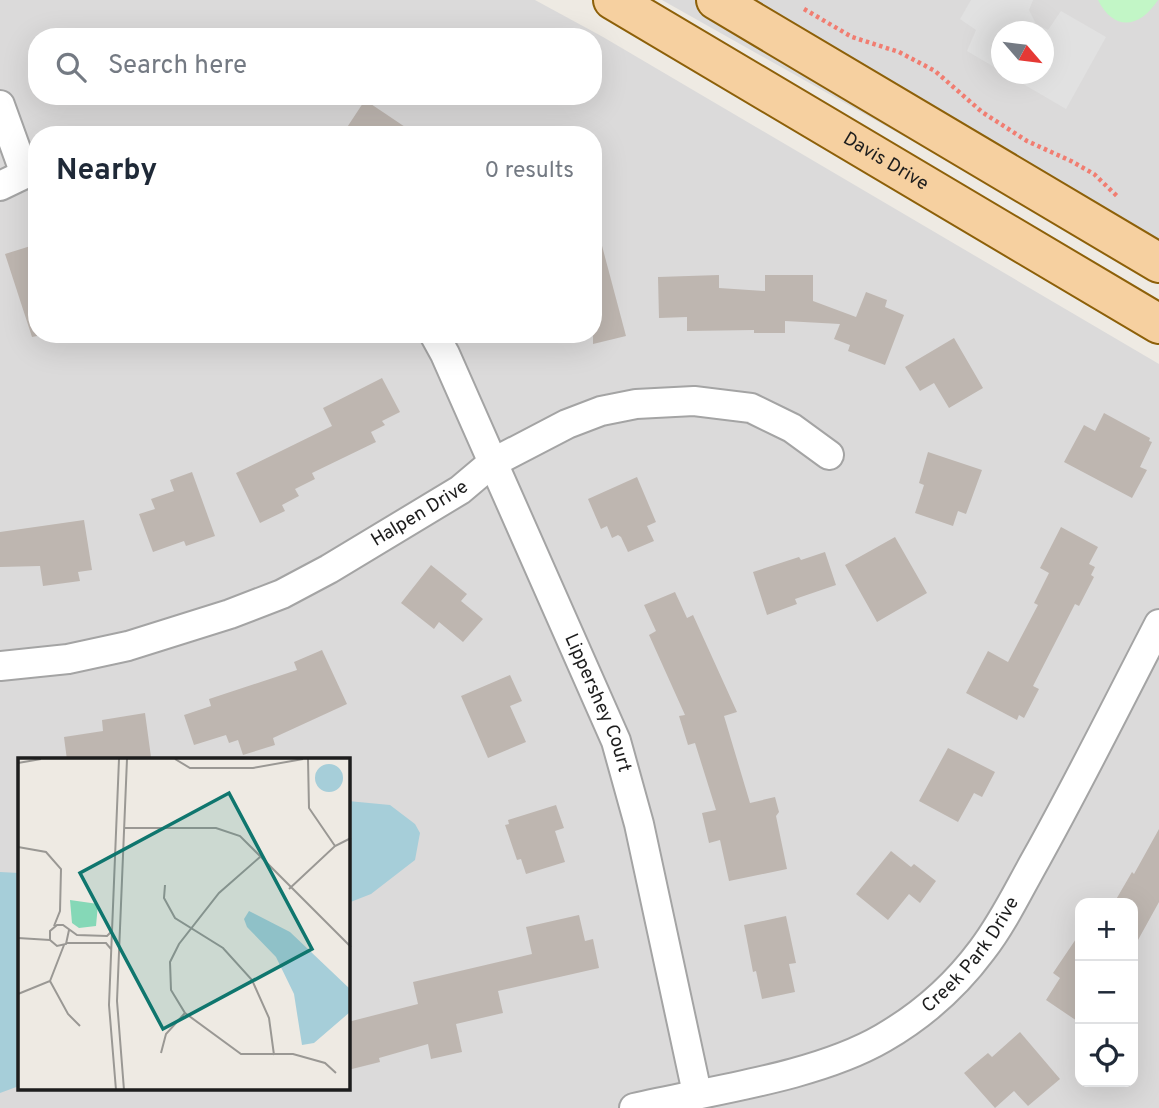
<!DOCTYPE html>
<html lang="en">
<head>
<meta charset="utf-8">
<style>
  :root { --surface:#fff; --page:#f6f6f7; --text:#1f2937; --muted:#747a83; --line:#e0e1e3 }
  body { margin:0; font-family:Overpass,sans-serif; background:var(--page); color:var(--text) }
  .controls { position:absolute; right:21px; bottom:21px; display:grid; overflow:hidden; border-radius:14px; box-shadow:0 7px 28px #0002 }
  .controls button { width:63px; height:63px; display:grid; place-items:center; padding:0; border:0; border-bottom:2px solid var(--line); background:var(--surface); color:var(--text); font:35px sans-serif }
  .compass { position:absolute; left:991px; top:21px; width:63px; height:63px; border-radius:50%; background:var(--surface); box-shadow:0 7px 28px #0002; rotate:118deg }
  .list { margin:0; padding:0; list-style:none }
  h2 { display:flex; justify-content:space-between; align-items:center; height:91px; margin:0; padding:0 28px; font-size:30px }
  h2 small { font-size:23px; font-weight:400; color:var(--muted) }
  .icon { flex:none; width:38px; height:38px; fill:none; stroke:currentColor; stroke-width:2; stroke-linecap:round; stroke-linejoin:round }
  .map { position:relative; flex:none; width:1159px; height:1108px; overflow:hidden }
  .search { position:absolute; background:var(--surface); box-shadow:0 7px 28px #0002; left:28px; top:28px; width:574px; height:77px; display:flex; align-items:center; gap:18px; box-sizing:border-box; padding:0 24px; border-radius:28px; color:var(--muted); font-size:26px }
  .panel { position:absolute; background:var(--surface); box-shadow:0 7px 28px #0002; left:28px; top:126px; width:574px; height:217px; border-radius:28px }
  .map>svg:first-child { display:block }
</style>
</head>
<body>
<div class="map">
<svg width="1159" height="1108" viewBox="0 0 1159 1108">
  <rect width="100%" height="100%" fill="#eeeae3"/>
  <path fill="#dbdada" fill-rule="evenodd" d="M 0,0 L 535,0 L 603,37 L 1159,364 L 1159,1108 L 0,1108 ZM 37,37 L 593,37 L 593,96 L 37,96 ZM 37,135 L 593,135 L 593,334 L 37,334 ZM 19,760 L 348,760 L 348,1089 L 19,1089 ZM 1080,903 L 1133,903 L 1133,1082 L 1080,1082 Z
    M 662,0 L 1159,0 L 1159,280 ZM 1002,32 L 1044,32 L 1044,74 L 1002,74 Z"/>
  <path fill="#c2f6c6" d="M 1098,0 L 1158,0 C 1140,28 1114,32 1098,0 Z"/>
  <path fill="#e1e1e1" d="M 971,0 L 1033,0 L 1029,10 L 1036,24 L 1048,30 L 1061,11 L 1106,37 L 1066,109 L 1006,74 L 1044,74 L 1044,32 L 1002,32 L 1001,71 L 967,51 L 976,30 L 960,19 Z"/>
  <path fill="#a6ced9" d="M 348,801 L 390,805 L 415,824 L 420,833 L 415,860 L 371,894 L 348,903 Z
    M 0,872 L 19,873 L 19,1086 L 0,1093 Z"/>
  <path fill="#beb6b0" d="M 365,100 L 417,135 L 342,135 Z
    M 601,242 L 626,336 L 593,344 L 593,243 Z
    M 37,244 L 37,336 L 32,337 L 5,254 Z
    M 719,275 L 719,288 L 765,291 L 765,275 L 813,275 L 813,301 L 856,317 L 866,292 L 887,300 L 885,307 L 904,315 L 885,365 L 848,351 L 850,345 L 834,339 L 840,324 L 785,321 L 785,333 L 754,333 L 754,330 L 687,331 L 687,317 L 659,318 L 658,277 Z
    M 954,338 L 983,388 L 949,408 L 934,383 L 920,391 L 905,367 Z
    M 382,378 L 400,412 L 382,421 L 385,425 L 371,432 L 376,442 L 312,473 L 315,479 L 295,489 L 299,496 L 282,505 L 285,511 L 260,523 L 236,473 L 332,426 L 323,408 Z
    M 1104,413 L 1150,438 L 1149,441 L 1152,442 L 1140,467 L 1147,470 L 1132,498 L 1064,462 L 1084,425 L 1095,431 Z
    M 928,452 L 982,470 L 966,514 L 958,511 L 953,526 L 915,513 L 924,485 L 919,483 Z
    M 192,472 L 215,536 L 186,546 L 184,541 L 153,552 L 139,514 L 155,509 L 151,499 L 174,491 L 170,480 Z
    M 637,477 L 656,522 L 647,526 L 654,541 L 628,552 L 621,537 L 618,535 L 612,538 L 607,526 L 601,529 L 588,499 Z
    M 84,520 L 92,570 L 78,572 L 80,581 L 43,586 L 40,566 L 0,567 L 0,532 Z
    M 1061,527 L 1098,547 L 1089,564 L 1095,567 L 1091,575 L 1094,577 L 1079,606 L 1075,604 L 1033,686 L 1039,689 L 1024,718 L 1019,715 L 1017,720 L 966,693 L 988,651 L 1008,662 L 1038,605 L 1034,603 L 1049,573 L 1040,568 Z
    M 895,537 L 927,593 L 877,622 L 845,565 Z
    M 825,552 L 836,585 L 795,599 L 797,604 L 767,615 L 753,572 L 799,557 L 801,560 Z
    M 431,565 L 467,594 L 461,601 L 483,619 L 463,642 L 439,622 L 434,629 L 401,603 Z
    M 675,592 L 687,618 L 693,615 L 737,712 L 724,716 L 750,803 L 775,797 L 779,812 L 776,816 L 787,869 L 729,881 L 720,840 L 709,843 L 702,813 L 716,810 L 695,743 L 688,745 L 679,716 L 685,715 L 649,635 L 656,631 L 644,605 Z
    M 322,650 L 347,704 L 273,738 L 275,745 L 243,755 L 238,740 L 229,743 L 226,735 L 194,745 L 184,715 L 211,706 L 209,699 L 297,670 L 294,662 Z
    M 510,675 L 522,701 L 510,706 L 526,742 L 488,758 L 461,696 Z
    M 145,713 L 151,757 L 134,760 L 67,760 L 64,737 L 103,731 L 102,720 Z
    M 948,748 L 995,772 L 982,797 L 974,793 L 958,822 L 919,801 Z
    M 556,805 L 564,828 L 555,831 L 565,862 L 526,874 L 521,859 L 517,860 L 505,825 L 509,824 L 508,820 Z
    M 1159,829 L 1159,902 L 1133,949 L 1133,903 L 1114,903 L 1132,872 L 1134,874 Z
    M 891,851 L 911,867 L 914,864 L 936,881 L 920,903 L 909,894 L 888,920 L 856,894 Z
    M 579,915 L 585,941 L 593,939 L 599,968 L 498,991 L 503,1013 L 456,1024 L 462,1052 L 431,1059 L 428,1044 L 379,1058 L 380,1062 L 348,1070 L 348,1022 L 418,1004 L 413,982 L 532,954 L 526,927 Z
    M 786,916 L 796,963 L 789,964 L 795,992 L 762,999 L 756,971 L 753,972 L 744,925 Z
    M 1080,933 L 1080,1023 L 1046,1000 L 1060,978 L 1053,973 Z
    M 1020,1032 L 1060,1079 L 1028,1106 L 1014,1091 L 995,1108 L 964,1073 L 988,1053 L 992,1057 Z"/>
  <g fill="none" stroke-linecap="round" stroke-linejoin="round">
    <defs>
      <g id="street">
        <path d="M 0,105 L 25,174"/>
        <path d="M 0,186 L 25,174 L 37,172"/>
        <path id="s1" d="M 434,334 L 445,354 L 616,741 L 639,824 L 697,1093"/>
        <path id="s2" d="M 0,666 L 68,659 L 128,646 L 230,614 L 282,594 L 329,569 L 460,490 L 492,463 L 567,424 L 601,411 L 636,404 L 694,401 L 751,408 L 792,428 L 829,455"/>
        <path id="s3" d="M 634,1108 C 711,1090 816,1077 883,1038 C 921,1016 956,985 982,950 C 1003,923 1019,889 1036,859 C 1079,782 1118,703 1159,624"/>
      </g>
      <g id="primary">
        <path id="s4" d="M 613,0 L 1159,324"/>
        <path d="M 716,0 L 1159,263"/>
      </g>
    </defs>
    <use href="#street" stroke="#a4a4a4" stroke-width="32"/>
    <use href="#primary" stroke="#8d6009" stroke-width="42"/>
    <path stroke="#f17d71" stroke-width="4.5" stroke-dasharray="3.5 3.5" stroke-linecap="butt" d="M 804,9 L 852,37 L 899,52 L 935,71 L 982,112 L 1027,141 L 1071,161 L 1094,174 L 1118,197"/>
    <use href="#street" stroke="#fff" stroke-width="28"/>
    <use href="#primary" stroke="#f6d0a0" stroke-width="38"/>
  </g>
  <g text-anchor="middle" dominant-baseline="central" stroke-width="5" stroke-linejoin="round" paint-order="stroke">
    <g font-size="19" fill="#1d1d1d" stroke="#fff">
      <text stroke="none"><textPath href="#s4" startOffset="317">Davis Drive</textPath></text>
      <text stroke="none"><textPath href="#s2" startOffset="452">Halpen Drive</textPath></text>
      <text stroke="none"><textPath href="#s1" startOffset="404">Lippershey Court</textPath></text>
      <text stroke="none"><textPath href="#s3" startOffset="382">Creek Park Drive</textPath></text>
    </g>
  </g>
  <g transform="translate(18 758)">
    <rect width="332" height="332" fill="#eeeae3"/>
    <path d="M 52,142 L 80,146 L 78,168 L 61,170 L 54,165 Z" fill="#85d8b7"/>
    <path d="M297 20a14 14 0 1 1 28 0a14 14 0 1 1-28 0ZM 231,153 L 272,174 L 332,231 L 332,254 L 296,285 L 284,287 L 276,236 L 258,199 L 229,169 L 226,161 Z" fill="#a6ced9"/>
    <path fill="none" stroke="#9a9894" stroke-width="2" d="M 157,1 L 172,10 L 235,10 L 285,1M 290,1 L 291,50 L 317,88M 0,5 L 23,1M 107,70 L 198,70 L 222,78 L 333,189M 0,89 L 28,94 L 43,111 L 42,153 L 36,168M 242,99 L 201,135 L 161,186 L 152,204 L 153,232 L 167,255 L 223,296 L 275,296 L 307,305 L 318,315M 147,127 L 146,140 L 157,160 L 205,190 L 234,222 L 251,260 L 256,297M 271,131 L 317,88 L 333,80M 51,172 L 48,186 L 39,188 L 32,182 L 32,173 L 39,167 L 45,167 L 59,177 L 89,178 L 94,173M 0,180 L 32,182M 49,185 L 88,185 L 93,191M 32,223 L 50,256 L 62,268M 0,236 L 32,223 L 46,187M 143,295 L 148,276 L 167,255M 98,332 L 91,247 L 101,1M 106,332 L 99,243 L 109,1"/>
    <path fill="#0f766e" fill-opacity="0.15" stroke="#0f766e" stroke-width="3.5" d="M 211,35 L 294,191 L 145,271 L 62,115 Z"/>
    <rect width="332" height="332" fill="none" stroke="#1d1d1d" stroke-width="3.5"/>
  </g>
</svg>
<div class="controls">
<button>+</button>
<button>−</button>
<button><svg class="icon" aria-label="locate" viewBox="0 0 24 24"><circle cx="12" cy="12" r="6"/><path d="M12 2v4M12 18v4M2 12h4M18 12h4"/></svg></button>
</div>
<svg class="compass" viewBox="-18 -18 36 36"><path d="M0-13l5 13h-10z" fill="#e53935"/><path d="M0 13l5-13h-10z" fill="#747a83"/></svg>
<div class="search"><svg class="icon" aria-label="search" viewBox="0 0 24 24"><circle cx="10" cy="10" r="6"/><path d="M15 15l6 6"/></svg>Search here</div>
<section class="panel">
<h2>Nearby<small>0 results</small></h2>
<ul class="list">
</ul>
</section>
</div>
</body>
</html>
